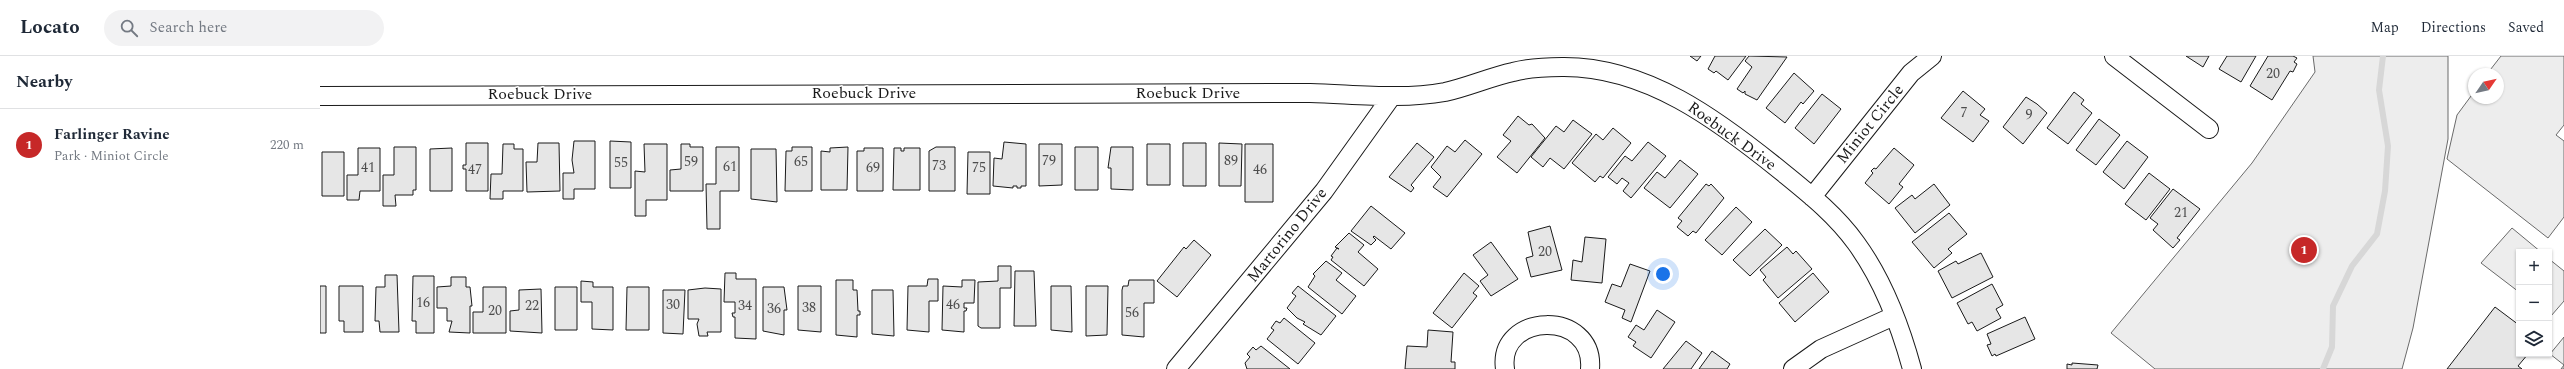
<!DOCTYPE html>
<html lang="en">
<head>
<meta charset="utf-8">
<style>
  :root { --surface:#fff; --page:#f2f2f3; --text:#1f2937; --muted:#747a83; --line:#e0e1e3; --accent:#c62828 }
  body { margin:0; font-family:Spectral,serif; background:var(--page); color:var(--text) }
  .controls { position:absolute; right:12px; bottom:12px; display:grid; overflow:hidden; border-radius:0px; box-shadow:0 1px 3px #0004 }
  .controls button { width:36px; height:36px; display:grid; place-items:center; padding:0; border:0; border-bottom:1px solid var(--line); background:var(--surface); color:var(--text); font:20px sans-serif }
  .compass { position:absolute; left:2148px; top:12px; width:36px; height:36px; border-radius:50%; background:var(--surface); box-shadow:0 1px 3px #0004; rotate:56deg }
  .you { position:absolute; left:1343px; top:218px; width:14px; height:14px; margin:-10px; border:3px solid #fff; border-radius:50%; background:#1a73e8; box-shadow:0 0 0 6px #1a73e833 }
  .badge { display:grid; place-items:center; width:26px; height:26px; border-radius:50%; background:var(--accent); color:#fff; font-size:13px; font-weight:700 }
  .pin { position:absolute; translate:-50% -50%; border:2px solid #fff; box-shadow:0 1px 4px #0006 }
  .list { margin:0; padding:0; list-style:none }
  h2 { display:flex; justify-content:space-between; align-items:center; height:52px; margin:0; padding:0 16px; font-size:17px }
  h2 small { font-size:13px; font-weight:400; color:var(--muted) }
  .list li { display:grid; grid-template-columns:26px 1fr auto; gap:12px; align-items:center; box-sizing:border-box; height:72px; padding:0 16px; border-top:1px solid var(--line) }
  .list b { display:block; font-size:15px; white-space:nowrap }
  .list p { margin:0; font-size:13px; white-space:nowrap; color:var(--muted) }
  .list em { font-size:13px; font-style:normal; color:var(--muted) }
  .icon { flex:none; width:22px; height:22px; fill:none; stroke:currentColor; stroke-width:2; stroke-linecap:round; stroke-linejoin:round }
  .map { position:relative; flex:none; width:2244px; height:313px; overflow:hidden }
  header { display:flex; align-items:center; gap:24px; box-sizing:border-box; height:56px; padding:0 20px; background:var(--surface); border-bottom:1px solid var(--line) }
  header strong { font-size:19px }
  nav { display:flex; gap:22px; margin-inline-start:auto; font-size:14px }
  .search { width:280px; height:36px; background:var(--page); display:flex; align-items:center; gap:10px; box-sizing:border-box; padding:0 14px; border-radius:22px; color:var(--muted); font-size:15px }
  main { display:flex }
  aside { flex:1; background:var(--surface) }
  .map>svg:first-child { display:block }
</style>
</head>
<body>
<header>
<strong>Locato</strong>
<div class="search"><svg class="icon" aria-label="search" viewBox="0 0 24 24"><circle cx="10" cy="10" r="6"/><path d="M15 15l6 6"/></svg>Search here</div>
<nav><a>Map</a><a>Directions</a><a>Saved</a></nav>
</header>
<main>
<aside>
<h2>Nearby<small></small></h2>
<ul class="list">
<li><span class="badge">1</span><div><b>Farlinger Ravine</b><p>Park · Miniot Circle</p></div><em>220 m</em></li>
</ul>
</aside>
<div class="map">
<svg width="2244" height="313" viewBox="0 0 2244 313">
  <rect width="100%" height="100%" fill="#fff"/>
  <path fill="#ededed" stroke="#6a6a6a" d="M 1993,0 L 2128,0 L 2128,83 L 2093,272 L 2082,313 L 1835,313 L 1791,277 L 1932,107 L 1995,16 Z
    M 2181,0 L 2244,0 L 2244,69 L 2236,79 L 2244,85 L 2244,161 L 2228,182 L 2127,103 L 2137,59 L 2154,36 L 2154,42 L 2178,42 L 2178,18 L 2167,18 Z
    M 2192,172 L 2221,196 L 2199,196 L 2199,236 L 2161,207 Z
    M 2229,203 L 2244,215 L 2244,245 L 2231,260 L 2229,259 Z
    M 2244,281 L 2244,313 L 2241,313 L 2244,309 L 2230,298 Z"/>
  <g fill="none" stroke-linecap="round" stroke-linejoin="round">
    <path stroke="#d7d7d7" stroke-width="6" d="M 2003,313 L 2012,291 L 2013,250 L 2032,210 L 2057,178 L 2065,135 L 2068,90 L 2059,34 L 2063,0"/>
  </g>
  <path fill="#e6e6e6" stroke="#1a1a1a" d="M 1370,0 L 1381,0 L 1377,5 Z
    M 1395,0 L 1426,0 L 1408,24 L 1396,15 L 1394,17 L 1388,13 Z
    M 1429,0 L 1467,1 L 1437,44 L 1425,38 L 1425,35 L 1423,37 L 1417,33 L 1432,11 L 1425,5 Z
    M 1866,0 L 1889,0 L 1883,11 Z
    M 1907,0 L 1936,0 L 1921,26 L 1899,13 Z
    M 1948,0 L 1973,0 L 1977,2 L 1974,6 L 1977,8 L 1973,16 L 1970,15 L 1952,44 L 1930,30 Z
    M 1474,17 L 1494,35 L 1483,48 L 1481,46 L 1465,67 L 1446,52 Z
    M 1643,35 L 1665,53 L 1660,59 L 1669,65 L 1653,86 L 1621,62 Z
    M 1754,36 L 1764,44 L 1761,48 L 1772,57 L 1748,88 L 1727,72 Z
    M 1502,38 L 1521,53 L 1494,88 L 1475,72 Z
    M 1706,41 L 1717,48 L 1727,57 L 1703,88 L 1683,71 Z
    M 1198,60 L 1209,69 L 1212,68 L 1225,82 L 1197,117 L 1177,101 L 1191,85 L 1183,79 Z
    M 1779,63 L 1800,79 L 1776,109 L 1756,94 Z
    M 1253,64 L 1272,78 L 1244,113 L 1230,102 L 1223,111 L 1211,101 L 1236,70 L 1244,76 Z
    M 1293,72 L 1311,87 L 1283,122 L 1280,120 L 1275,126 L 1252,107 L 1276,78 L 1283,84 Z
    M 1145,84 L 1162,98 L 1127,141 L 1113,131 L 1121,121 L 1111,111 L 1127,90 L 1135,96 Z
    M 254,85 L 275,85 L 275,133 L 254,133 L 254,143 L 243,143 L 243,117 L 254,117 L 252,104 Z
    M 290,85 L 311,86 L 311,132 L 290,132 Z
    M 1807,85 L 1828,101 L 1804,133 L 1783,116 Z
    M 684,86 L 706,88 L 706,130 L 701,130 L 701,132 L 697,132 L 697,130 L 693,130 L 693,132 L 673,130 L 674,102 L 682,103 Z
    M 1328,86 L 1346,100 L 1311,142 L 1303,135 L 1309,127 L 1302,122 L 1297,128 L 1288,121 L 1305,100 L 1312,105 Z
    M 146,87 L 168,87 L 168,135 L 146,135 L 146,113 L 143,113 L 143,109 L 146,109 Z
    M 218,87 L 239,87 L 240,135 L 207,136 L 206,106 L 217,106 Z
    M 863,87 L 886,87 L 886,130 L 863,130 Z
    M 899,87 L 922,88 L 921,130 L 899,130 Z
    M 1097,87 L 1114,101 L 1091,129 L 1094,132 L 1091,136 L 1069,121 Z
    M 183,88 L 194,88 L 194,93 L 203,93 L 203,135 L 183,135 L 183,143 L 170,143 L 171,118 L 182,118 Z
    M 324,88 L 347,88 L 347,144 L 326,144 L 326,160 L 315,160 L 315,115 L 325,116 Z
    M 361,88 L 370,88 L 370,91 L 383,91 L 383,135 L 350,135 L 350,114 L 361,113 Z
    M 719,88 L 742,88 L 742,129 L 719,130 Z
    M 827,88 L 850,88 L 850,129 L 827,129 Z
    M 925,88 L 953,88 L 953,146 L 925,146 Z
    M 74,91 L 96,91 L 96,134 L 93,134 L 93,139 L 75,139 L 76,150 L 63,150 L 63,119 L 74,119 Z
    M 396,91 L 419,91 L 419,135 L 400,135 L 400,173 L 387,173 L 386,128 L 396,128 Z
    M 472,91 L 492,91 L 492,135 L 465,135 L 466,95 L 472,95 Z
    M 528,91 L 527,134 L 501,134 L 501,95 L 510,96 L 510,92 Z
    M 616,91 L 635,91 L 635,135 L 609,135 L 609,95 Z
    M 755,91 L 778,91 L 778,134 L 755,134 Z
    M 791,91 L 813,91 L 813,134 L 791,133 L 791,112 L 788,112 Z
    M 38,92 L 60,92 L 60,135 L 40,135 L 39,144 L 27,144 L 27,119 L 38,119 Z
    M 132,92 L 132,135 L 110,135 L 110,93 Z
    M 544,92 L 563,92 L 563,135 L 537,135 L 537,95 L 544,95 Z
    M 574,92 L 581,92 L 581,95 L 584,95 L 584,92 L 600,92 L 600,134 L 573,134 Z
    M 1574,92 L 1594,109 L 1579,128 L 1583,131 L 1569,148 L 1545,127 L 1553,117 L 1551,115 L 1554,112 L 1556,113 Z
    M 431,93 L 456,93 L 457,146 L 431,143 Z
    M 2,96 L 24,96 L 24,140 L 2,140 Z
    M 648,96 L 670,96 L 670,138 L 647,138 Z
    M 1360,104 L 1378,118 L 1350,152 L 1324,132 L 1337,116 L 1345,122 Z
    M 1829,117 L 1850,133 L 1826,164 L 1805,148 Z
    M 1386,128 L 1389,130 L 1391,128 L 1404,142 L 1376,177 L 1373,175 L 1368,180 L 1357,171 L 1362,165 L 1358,162 Z
    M 1614,128 L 1630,149 L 1595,177 L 1575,152 L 1592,139 L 1595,143 Z
    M 1853,133 L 1880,153 L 1857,182 L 1860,184 L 1853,192 L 1833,174 L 1838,168 L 1830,162 Z
    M 1051,150 L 1085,177 L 1071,193 L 1054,180 L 1053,181 L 1056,184 L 1051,189 L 1031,175 Z
    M 1416,151 L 1432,166 L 1402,199 L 1385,184 Z
    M 1629,157 L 1647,178 L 1628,193 L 1632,197 L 1614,212 L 1592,186 Z
    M 1230,170 L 1242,214 L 1211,221 L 1206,202 L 1213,200 L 1208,176 Z
    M 1445,173 L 1462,189 L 1430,220 L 1413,204 Z
    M 1029,177 L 1044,189 L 1038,196 L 1058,213 L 1044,230 L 1011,204 L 1013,201 L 1011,200 L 1017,192 L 1019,193 L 1015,191 Z
    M 1265,181 L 1286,183 L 1282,227 L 1251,224 L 1253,204 L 1262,206 Z
    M 874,184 L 891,199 L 857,241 L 837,225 L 864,191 L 866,193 Z
    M 1171,186 L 1198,223 L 1171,240 L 1160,225 L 1168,219 L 1153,199 Z
    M 1467,191 L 1473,198 L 1476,195 L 1492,213 L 1458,242 L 1443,224 L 1446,221 L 1440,214 Z
    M 1661,197 L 1673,221 L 1632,242 L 1618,215 L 1636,205 L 1638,208 Z
    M 1006,205 L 1022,217 L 1016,224 L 1036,240 L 1022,258 L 988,231 L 995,220 L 993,218 Z
    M 1310,208 L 1330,215 L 1311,266 L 1302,262 L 1305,254 L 1285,246 L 1292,228 L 1301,231 Z
    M 678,210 L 691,210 L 691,232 L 680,232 L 680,272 L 661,272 L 658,270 L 658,226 L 678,225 Z
    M 695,215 L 714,215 L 716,270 L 694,270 Z
    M 405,217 L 416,217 L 416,223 L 436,223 L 436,283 L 415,282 L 415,261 L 413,261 L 412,257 L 415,257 L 415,246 L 404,246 Z
    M 1144,217 L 1159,230 L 1153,237 L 1157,240 L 1132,272 L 1113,257 Z
    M 1493,217 L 1509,236 L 1475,266 L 1459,247 Z
    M 65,219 L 77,219 L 79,276 L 60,276 L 59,265 L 55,265 L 56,231 L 65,231 Z
    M 93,220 L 114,220 L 114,277 L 96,277 L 96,265 L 92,265 Z
    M 131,221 L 146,221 L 146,231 L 150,231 L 152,250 L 150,250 L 150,277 L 129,276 L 132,265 L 127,265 L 127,252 L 117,252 L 117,231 L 131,230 Z
    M 608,223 L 618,223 L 618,245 L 609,245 L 609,276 L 587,274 L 588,230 L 607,230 Z
    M 516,224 L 533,224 L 533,234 L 537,234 L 538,255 L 540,255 L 540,259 L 537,259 L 537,281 L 516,279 Z
    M 642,224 L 655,224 L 654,247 L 644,247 L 644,252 L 647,252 L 646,255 L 644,255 L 644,276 L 622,274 L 623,230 L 642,231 Z
    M 809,224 L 834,224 L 834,247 L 824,247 L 824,281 L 802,279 L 802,234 L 803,230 L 808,230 Z
    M 261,225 L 273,226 L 273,231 L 293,231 L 293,274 L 272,273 L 272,246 L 261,246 Z
    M 1672,228 L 1683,249 L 1676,253 L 1681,262 L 1657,275 L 1652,266 L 1648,268 L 1637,247 Z
    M 0,230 L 6,230 L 6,277 L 0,277 Z
    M 19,230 L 43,230 L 43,276 L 24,276 L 24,265 L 19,265 Z
    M 478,230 L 501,230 L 501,276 L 478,274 Z
    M 731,230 L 751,230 L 752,276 L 731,274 Z
    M 766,230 L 788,230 L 787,279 L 766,280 Z
    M 978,230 L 1016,260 L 1001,279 L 983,268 L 985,266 L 977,262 L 967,252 L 976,240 L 972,237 Z
    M 163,231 L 186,231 L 186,277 L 153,277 L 153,256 L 163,256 Z
    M 235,231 L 257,231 L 257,274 L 235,274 Z
    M 307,231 L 329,231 L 329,274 L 306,274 Z
    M 443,231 L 464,231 L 467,254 L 464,254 L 464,279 L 443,275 Z
    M 385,232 L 401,233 L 401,276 L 387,276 L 388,280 L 379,280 L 377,268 L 379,263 L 368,263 L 368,234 Z
    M 221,233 L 222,277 L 190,275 L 190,255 L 199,254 L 199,234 Z
    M 343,234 L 365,234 L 363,278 L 343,277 Z
    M 552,234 L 573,234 L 574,280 L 552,278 Z
    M 2175,251 L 2199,269 L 2199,298 L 2208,298 L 2198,310 L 2202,313 L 2127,313 Z
    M 1337,254 L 1355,266 L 1331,302 L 1313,290 L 1316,286 L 1308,281 L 1316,269 L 1324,274 Z
    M 1705,261 L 1715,283 L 1676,300 L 1675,298 L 1672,300 L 1667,289 L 1671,288 L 1667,278 Z
    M 964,262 L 995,287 L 978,308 L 947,283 L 954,274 L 951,272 L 956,265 L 960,267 Z
    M 1108,274 L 1133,276 L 1131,306 L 1135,306 L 1135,313 L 1085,313 L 1087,290 L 1107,291 Z
    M 1366,285 L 1382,297 L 1371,313 L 1343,313 Z
    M 941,290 L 970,313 L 927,313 L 925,307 L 930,301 L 927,298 L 933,291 L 936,294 Z
    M 1392,295 L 1410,308 L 1407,313 L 1379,313 Z
    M 1752,307 L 1778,309 L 1777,313 L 1747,313 L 1747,308 L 1752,309 Z"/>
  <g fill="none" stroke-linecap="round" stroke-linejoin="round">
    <defs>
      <path id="minor" d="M 1794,0 L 1889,73
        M 0,40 L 990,37 C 1034,38 1081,44 1125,36 C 1148,31 1170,21 1193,16 C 1208,12 1226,11 1242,11 C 1326,10 1398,64 1461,115 C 1488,137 1515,158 1536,187 C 1563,224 1580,269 1592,313
        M 1492,141 L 1591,17 L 1612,0
        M 856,313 L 1004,135 L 1072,40
        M 1185,313 C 1177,256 1275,253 1270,313
        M 1473,313 L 1501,293 L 1574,260"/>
    </defs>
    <use href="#minor" stroke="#1a1a1a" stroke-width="20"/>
    <use href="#minor" stroke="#fff" stroke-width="18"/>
  </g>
  <g text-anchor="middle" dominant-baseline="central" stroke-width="3" stroke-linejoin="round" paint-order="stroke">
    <g font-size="14" fill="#4d4d4d">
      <text x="1953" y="17">20</text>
      <text x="1644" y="56">7</text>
      <text x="1709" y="58">9</text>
      <text x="729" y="104">79</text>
      <text x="911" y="104">89</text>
      <text x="371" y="105">59</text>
      <text x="481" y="105">65</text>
      <text x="301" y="106">55</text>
      <text x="619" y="109">73</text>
      <text x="410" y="110">61</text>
      <text x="48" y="111">41</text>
      <text x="553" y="111">69</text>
      <text x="659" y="111">75</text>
      <text x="155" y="113">47</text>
      <text x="940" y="113">46</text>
      <text x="1861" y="156">21</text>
      <text x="1225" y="195">20</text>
      <text x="103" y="246">16</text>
      <text x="353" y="248">30</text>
      <text x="633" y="248">46</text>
      <text x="212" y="249">22</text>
      <text x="425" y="249">34</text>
      <text x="489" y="251">38</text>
      <text x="454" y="252">36</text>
      <text x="175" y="254">20</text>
      <text x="812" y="256">56</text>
    </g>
    <g font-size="16" fill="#1a1a1a" stroke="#fff">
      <text x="544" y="37">Roebuck Drive</text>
      <text x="868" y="37">Roebuck Drive</text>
      <text x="220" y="38">Roebuck Drive</text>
      <text transform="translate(1550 68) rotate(-51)">Miniot Circle</text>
      <text transform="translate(1412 80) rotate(36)">Roebuck Drive</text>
      <text transform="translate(967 179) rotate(-51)">Martorino Drive</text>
    </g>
  </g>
</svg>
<div class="controls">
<button>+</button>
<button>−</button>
<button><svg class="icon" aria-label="layers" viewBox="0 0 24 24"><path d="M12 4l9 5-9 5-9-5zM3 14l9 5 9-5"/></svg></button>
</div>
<svg class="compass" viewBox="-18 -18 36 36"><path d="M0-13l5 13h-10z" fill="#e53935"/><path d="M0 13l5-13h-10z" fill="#747a83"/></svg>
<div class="you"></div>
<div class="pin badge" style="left:1984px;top:194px">1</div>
</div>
</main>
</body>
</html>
